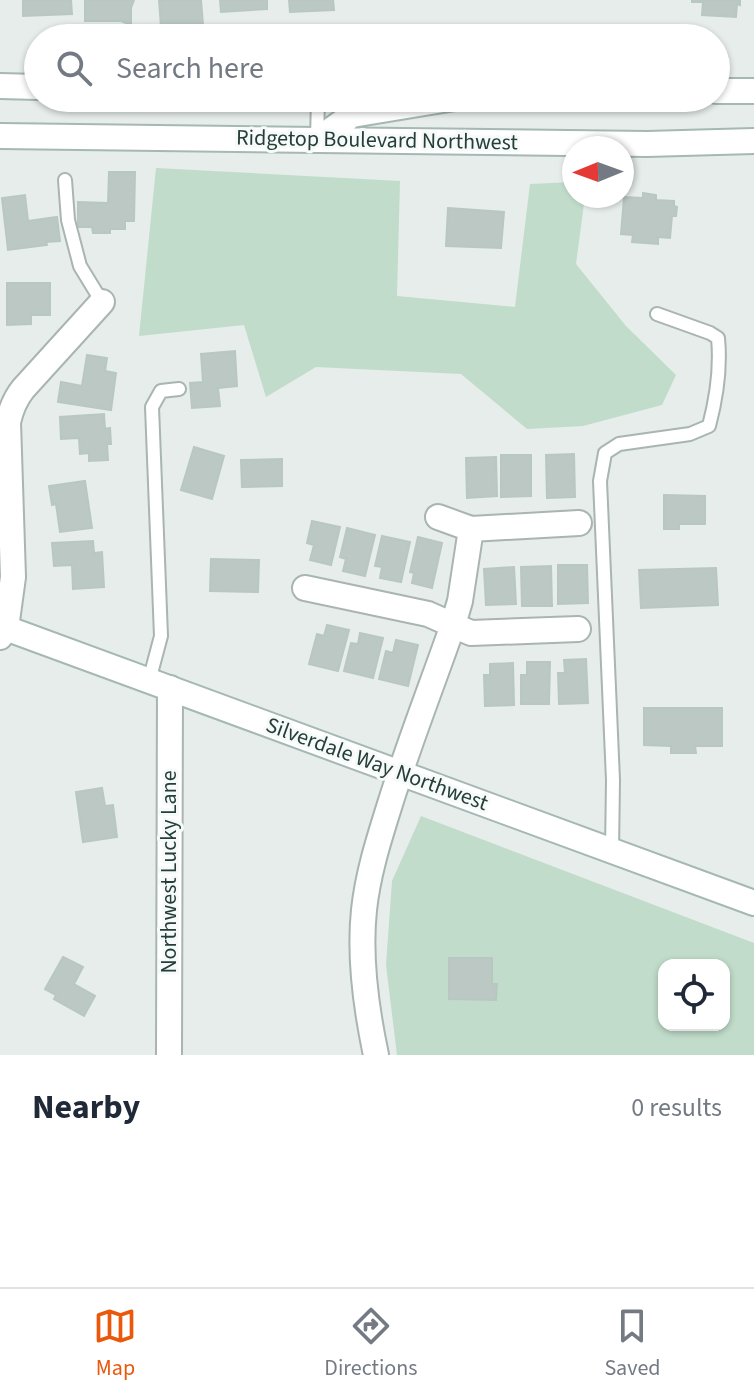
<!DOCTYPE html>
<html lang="en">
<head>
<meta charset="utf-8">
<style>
  :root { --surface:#fff; --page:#f6f6f7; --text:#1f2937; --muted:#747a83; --line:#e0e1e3; --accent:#ea580c }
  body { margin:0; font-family:"Source Sans 3",sans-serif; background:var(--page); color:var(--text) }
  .controls { position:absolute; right:24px; bottom:24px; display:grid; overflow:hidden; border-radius:16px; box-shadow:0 2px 6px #0004 }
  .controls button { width:72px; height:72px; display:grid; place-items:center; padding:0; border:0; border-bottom:2px solid var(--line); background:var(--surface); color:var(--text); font:40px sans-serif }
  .compass { position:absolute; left:562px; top:136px; width:72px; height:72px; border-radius:50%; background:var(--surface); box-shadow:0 2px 6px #0004; rotate:269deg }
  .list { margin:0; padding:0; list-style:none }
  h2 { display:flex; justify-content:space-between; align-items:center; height:104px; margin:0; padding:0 32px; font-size:34px }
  h2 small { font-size:26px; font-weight:400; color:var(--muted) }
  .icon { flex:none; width:44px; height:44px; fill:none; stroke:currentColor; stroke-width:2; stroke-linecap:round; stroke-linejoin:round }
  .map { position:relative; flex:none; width:754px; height:1055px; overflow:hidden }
  .search { position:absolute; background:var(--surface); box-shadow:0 2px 6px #0004; left:24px; right:24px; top:24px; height:88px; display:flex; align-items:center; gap:20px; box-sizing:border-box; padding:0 28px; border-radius:44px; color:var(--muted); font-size:30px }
  .sheet { height:232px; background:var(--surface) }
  nav { display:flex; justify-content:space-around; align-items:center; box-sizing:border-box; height:112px; border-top:2px solid var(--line); background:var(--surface); font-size:22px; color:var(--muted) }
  nav a { display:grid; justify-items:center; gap:4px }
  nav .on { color:var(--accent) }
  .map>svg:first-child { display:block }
</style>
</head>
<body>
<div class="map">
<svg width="754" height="1055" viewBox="0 0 754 1055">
  <rect width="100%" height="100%" fill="#e6edeb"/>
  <path fill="#c1dcca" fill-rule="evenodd" d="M 156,168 L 400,181 L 397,296 L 515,307 L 530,184 L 574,182 L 574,196 L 585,196 L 576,264 L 626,326 L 676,375 L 662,405 L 583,426 L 527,429 L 461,374 L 316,367 L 266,397 L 244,325 L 139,336 Z
    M 421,816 L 754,943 L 754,1055 L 397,1055 L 386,965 L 392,881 ZM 664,965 L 724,965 L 724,1025 L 664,1025 Z"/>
  <path fill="#bbc8c4" stroke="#b9c7c2" stroke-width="2" d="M 23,0 L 71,0 L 72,14 L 23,16 Z
    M 85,0 L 134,0 L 131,8 L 131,25 L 121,21 L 85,21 Z
    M 159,0 L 201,0 L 203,25 L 161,27 Z
    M 220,0 L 267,0 L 267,9 L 221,12 Z
    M 289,0 L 333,0 L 334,10 L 290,12 Z
    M 692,0 L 740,0 L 740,5 L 737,4 L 736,17 L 702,15 L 703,2 L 692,2 Z
    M 109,172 L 135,172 L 134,221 L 125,221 L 125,229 L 110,229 L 110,233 L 93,233 L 92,227 L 78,227 L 78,202 L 108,203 Z
    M 643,193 L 656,195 L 656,200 L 674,201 L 674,206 L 677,207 L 676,216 L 672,216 L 670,238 L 658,237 L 658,244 L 632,242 L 633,235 L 621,234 L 624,197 L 643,198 Z
    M 25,195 L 28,221 L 57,217 L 60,241 L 46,242 L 47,245 L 8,250 L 2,198 Z
    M 448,208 L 504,212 L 501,248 L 446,246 Z
    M 7,283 L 50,283 L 50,315 L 31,315 L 31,324 L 7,325 Z
    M 235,351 L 237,386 L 218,388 L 220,406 L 192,408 L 190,383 L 203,382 L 201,354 Z
    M 87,355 L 107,358 L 105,371 L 116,373 L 111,410 L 58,402 L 61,382 L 82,386 Z
    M 104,414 L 105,429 L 110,428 L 111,444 L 107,444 L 108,460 L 89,461 L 89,453 L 80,454 L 79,438 L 61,439 L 60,417 Z
    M 194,447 L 224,456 L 212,499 L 181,490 Z
    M 574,454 L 575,497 L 547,498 L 546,455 Z
    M 501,455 L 531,455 L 531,496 L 501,497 Z
    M 496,457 L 497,496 L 467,498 L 466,458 Z
    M 282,459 L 282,486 L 242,487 L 241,460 Z
    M 85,481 L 92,528 L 60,532 L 56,504 L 52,505 L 49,486 Z
    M 664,495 L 705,496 L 705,524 L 679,524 L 679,529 L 664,529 Z
    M 312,521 L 340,527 L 331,565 L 310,560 L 314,545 L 307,543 Z
    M 347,528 L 375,535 L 365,576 L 343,571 L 346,559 L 340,557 Z
    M 382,536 L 410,542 L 401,582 L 380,578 L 382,567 L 375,566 Z
    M 418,537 L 442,543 L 432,588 L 412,583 L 414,573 L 410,572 Z
    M 93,541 L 94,553 L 102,552 L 104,587 L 73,589 L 72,565 L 54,566 L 52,543 Z
    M 211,559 L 259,560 L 258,592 L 210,591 Z
    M 558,565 L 587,565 L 588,603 L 558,604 Z
    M 551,566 L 552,606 L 522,606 L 521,567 Z
    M 514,567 L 516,604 L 486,605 L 484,569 Z
    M 716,568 L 718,605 L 641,608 L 639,570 Z
    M 327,625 L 349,630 L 338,671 L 309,664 L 317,634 L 324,636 Z
    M 360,633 L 383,638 L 373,678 L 344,671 L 351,643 L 358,644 Z
    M 396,640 L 418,645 L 408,686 L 379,679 L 386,651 L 393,653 Z
    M 586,659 L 588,703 L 559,704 L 558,673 L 565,673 L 564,660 Z
    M 527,662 L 550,662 L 549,704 L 521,704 L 521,675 L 527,675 Z
    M 513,663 L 514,705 L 485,706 L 484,675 L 490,675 L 490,664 Z
    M 644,708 L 722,708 L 722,746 L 695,746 L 696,753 L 671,753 L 671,746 L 644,745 Z
    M 102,788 L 105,806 L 113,805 L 117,837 L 83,842 L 76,792 Z
    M 63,957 L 83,967 L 74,984 L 95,996 L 84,1016 L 54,999 L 56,995 L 45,989 Z
    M 449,958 L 492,958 L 492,984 L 497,984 L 496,1000 L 449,999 Z"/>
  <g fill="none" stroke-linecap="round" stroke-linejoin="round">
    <defs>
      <path id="service" d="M 317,140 L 318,98
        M 65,180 L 68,220 L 80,266 L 102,302
        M 149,681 L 161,636 L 152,407 L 161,391 L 179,389
        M 612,851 L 613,780 L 600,481 L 605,453 L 619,444 L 690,434 L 709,426 C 717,396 721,369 718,338 L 710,333 L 657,314"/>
      <path id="minor" d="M 438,517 L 471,529 L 579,523
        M 305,588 L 428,614 L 471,633 L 578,629
        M 0,637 L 6,628 L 13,577 L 8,422 C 11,409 15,399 23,389 L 102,302
        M 169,1055 L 170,688
        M 376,1055 C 366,1008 359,957 364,910 C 368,873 379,839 390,804 C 409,743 432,685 453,625 L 460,601 L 471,529"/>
      <path id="secondary" d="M 0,86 L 38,87
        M 716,91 L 754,91
        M 0,136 L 647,144 L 754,141
        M 317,140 L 352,115 L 455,98
        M 0,626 L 754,903"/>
    </defs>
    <use href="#service" stroke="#a9b5b2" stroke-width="16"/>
    <use href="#minor" stroke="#a9b5b2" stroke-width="28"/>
    <use href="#secondary" stroke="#a5b8b3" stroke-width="28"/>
    <use href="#service" stroke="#fff" stroke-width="12"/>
    <use href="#minor" stroke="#fff" stroke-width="24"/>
    <use href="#secondary" stroke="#fff" stroke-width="24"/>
  </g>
  <g text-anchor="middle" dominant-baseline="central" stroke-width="6" stroke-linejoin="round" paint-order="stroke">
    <g font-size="22" fill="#263e3a" stroke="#f6faf8">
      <text transform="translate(377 140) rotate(1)">Ridgetop Boulevard Northwest</text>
      <text transform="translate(377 764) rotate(20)">Silverdale Way Northwest</text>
      <text transform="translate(169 872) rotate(-90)">Northwest Lucky Lane</text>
    </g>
  </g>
</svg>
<div class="controls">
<button><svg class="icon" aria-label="locate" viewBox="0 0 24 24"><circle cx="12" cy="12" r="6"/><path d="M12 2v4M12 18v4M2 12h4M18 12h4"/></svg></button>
</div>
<svg class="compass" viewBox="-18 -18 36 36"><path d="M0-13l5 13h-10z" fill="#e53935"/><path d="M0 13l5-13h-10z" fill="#747a83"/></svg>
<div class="search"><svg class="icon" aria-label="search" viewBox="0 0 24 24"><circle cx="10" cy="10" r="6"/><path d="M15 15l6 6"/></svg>Search here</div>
</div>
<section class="sheet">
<h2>Nearby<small>0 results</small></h2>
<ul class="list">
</ul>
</section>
<nav>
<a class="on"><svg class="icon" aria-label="map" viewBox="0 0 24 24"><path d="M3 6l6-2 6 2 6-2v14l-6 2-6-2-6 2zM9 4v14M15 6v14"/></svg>Map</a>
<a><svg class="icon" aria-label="directions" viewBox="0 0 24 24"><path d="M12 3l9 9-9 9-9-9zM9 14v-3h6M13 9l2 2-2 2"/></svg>Directions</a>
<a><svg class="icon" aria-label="saved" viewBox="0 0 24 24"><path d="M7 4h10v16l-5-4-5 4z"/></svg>Saved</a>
</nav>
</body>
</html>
